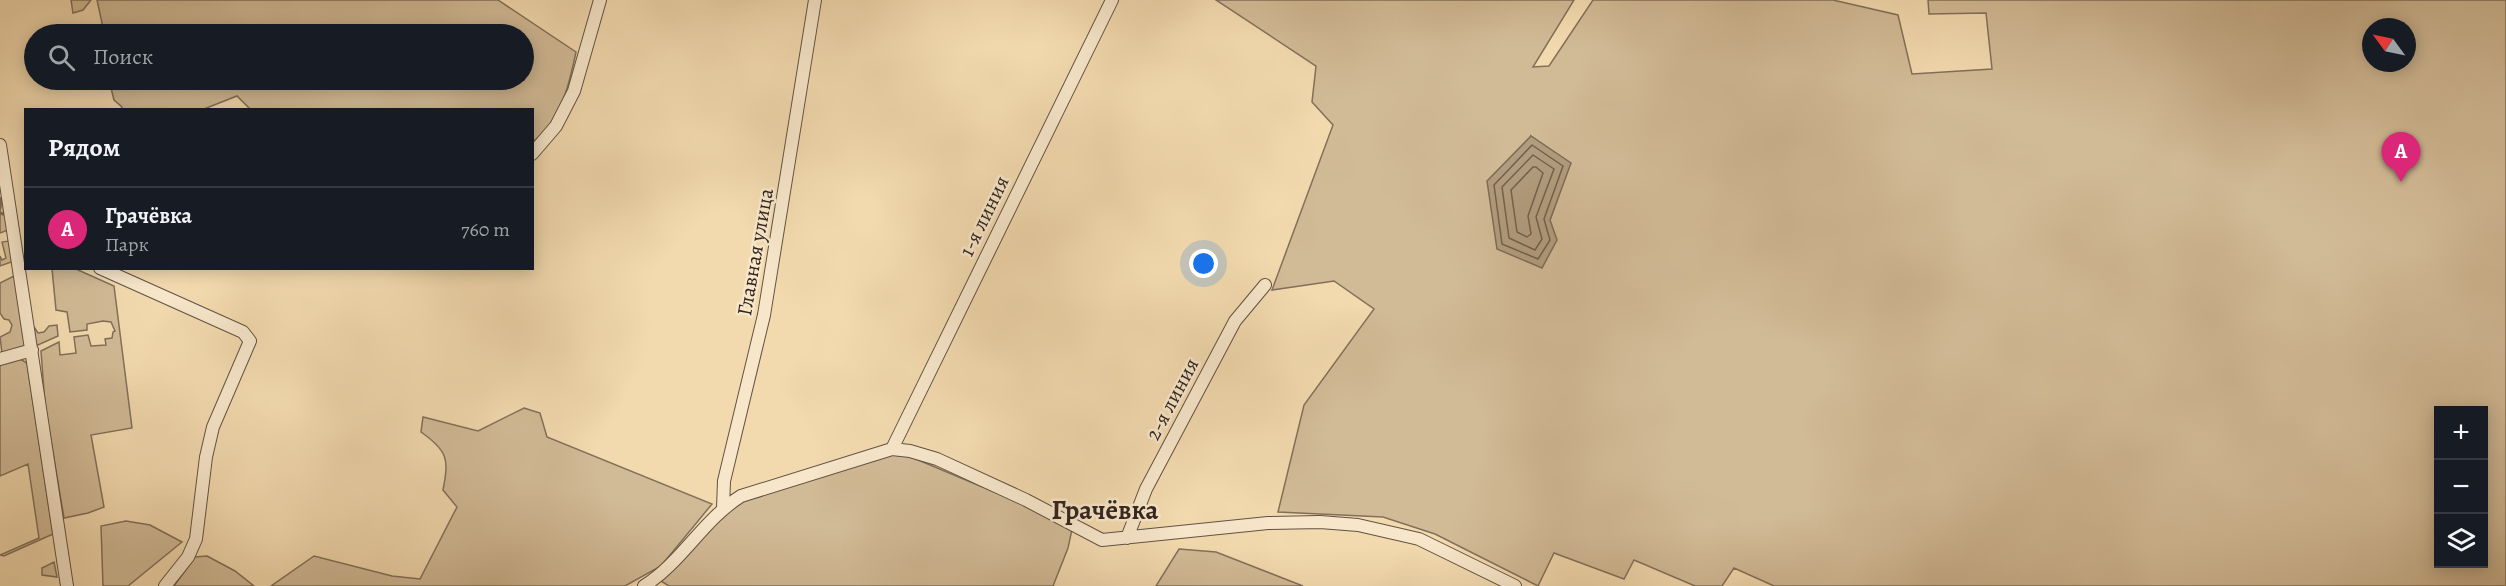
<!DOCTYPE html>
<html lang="ru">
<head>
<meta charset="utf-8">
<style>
  :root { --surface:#171b24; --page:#242831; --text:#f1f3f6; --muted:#9ea1a6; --line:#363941; --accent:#db2777 }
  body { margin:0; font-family:Alegreya,serif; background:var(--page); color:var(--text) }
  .controls { position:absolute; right:18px; bottom:18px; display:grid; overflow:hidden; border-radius:0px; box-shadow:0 3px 15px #0003 }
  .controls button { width:54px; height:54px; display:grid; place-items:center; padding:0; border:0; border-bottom:2px solid var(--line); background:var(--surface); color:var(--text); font:30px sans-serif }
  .compass { position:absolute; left:2362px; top:18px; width:54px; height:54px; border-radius:50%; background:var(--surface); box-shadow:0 3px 15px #0003; rotate:303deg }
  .you { position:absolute; left:1204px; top:264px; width:21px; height:21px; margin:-15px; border:4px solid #fff; border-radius:50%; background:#1a73e8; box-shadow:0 0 0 9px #1a73e833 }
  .badge { display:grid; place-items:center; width:39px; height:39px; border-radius:50%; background:var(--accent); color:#fff; font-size:20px; font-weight:700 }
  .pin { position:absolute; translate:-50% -50px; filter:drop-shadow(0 2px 3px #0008) }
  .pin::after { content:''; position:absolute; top:32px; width:21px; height:18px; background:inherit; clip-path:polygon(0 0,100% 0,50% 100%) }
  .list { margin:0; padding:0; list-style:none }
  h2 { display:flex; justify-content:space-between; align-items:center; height:78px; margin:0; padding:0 24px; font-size:26px }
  h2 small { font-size:20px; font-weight:400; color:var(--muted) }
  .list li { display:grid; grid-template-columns:39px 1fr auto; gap:18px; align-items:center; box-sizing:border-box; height:84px; padding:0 24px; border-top:2px solid var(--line) }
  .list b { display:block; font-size:22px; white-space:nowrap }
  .list p { margin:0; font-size:20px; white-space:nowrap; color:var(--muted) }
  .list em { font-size:20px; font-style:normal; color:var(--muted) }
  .icon { flex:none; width:33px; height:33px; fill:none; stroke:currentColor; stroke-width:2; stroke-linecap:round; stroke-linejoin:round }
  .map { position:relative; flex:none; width:2506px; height:586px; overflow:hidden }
  .search { position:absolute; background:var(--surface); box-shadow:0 3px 15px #0003; left:24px; top:24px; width:510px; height:66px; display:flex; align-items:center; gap:15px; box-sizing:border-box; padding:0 21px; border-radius:33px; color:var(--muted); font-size:22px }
  .panel { position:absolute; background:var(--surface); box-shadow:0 3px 15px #0003; left:24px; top:108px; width:510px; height:162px; border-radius:0px }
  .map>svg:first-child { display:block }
</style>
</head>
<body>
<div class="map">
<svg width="2506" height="586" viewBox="0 0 2506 586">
  <rect width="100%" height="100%" fill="#f2d9ae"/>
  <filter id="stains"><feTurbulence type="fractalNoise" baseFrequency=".00333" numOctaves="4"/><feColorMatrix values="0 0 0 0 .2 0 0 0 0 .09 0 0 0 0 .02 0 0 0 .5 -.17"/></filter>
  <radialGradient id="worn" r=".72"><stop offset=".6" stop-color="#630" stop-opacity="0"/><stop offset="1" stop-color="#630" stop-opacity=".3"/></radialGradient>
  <path fill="#d1ba96" stroke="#82705a" stroke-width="1.5" fill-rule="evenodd" d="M 71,0 L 91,0 L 83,10 L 73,13 Z
    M 97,0 L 498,0 L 576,52 C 569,86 561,120 533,142 L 532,110 L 251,110 L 237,96 L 204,109 L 121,109 L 122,107 L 114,100 L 109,80 L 524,80 L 524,34 L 102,34 L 102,23 Z
    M 1216,0 L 1574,0 L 1533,67 L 1549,66 L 1593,0 L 1833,0 L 1898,15 L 1912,74 L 1992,69 L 1986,13 L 1929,14 L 1928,0 L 2506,0 L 2506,586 L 1774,586 L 1734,568 L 1722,586 L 1695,586 L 1634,560 L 1624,579 L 1554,553 L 1538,586 L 1435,534 L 1383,517 L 1278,512 L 1304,405 L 1374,309 L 1334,281 L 1272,290 L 1333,125 L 1312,102 L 1316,66 ZM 2371,27 L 2407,27 L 2407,63 L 2371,63 ZM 1531,136 L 1570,163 L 1550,220 ZM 2438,410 L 2484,410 L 2484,564 L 2438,564 Z
    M 0,198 L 4,198 L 8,230 L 0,233 Z
    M 9,241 L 14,261 L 0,266 L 0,256 L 2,260 L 6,258 L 2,242 Z
    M 52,269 L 76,269 L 114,286 L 132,428 L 91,435 L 104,507 L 88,513 L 64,518 L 45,405 L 41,351 L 59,342 L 60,355 L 76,353 L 74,337 L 88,335 L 91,346 L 106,345 L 105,339 L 112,338 L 113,332 L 115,331 L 111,322 L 103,321 L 87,324 L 87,330 L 70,332 L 67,312 L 56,310 Z
    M 16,275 L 25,346 L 2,353 L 0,337 L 10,332 L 12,325 L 9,320 L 4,319 L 0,313 L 0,283 Z
    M 57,325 L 58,336 L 38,345 L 36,344 L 34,327 L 38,333 L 44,332 L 49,326 Z
    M 20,359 L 27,363 L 53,534 L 4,556 L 0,555 L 39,538 L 28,464 L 0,476 L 0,362 Z
    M 524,408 L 540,413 L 547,437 L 712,504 L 661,566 L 625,586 L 271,586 L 314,556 L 392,576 L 420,579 L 457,507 L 443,490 C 449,459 448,451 421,432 L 423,417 L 478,431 Z
    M 892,449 L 1073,525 L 1068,548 L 1053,586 L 669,586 L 656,578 L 723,508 Z
    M 126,521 L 150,525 L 182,542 L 128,586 L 103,586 L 101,526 Z
    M 1179,549 L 1216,552 L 1303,586 L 1156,586 Z
    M 207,556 L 235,571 L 254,586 L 174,586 L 195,557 Z
    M 54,562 L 57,577 L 42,575 L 42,568 Z"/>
  <path fill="#b19c7d" stroke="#7e6c57" stroke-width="1.5" d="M 1531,136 L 1571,163 L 1550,220 L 1557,240 L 1542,268 L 1497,249 L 1487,181 Z"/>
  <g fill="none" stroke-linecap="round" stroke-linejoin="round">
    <path stroke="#72604e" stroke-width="1.5" d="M 1532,145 L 1563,166 L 1544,219 L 1550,240 L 1538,259 L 1502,244 L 1494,185 Z
      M 1533,155 L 1554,169 L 1536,217 L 1542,239 L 1535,250 L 1509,238 L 1502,187 Z
      M 1533,167 L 1536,167 L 1543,173 L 1528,216 L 1531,234 L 1527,237 L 1517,232 L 1511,190 Z"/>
    <path stroke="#7e6c57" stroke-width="3" d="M 0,208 L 1,199
      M 0,213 L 3,214"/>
    <defs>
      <path id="minor" d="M 0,145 L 67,586
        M 532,154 L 556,126 L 574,91 L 600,0
        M 100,268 L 243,332 L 250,341 L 213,427 L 206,457 L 196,539 L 188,557 L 165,586
        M 0,359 L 32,350
        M 892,449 L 1112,0
        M 723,508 L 724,481 L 764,315 L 815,0
        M 1127,538 L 1146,489 L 1235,321 L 1265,285
        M 644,586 C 682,562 703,520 741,496 L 892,449 L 910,451 L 937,459 L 1026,500 L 1102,540 L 1268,523 L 1320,522 L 1358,525 L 1419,539 L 1515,586"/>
    </defs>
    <use href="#minor" stroke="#625242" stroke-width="14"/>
    <use href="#minor" stroke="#f7e6ca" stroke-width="12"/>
  </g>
  <g text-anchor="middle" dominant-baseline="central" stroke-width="5" stroke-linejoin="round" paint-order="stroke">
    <g font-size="21" fill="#32251e" stroke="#f7e6ca">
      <text transform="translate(984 216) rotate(-64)">1-я линия</text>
      <text transform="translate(755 252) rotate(-80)">Главная улица</text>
      <text transform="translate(1172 399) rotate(-62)">2-я линия</text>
    </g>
    <g font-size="27" font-weight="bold" fill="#32251e" stroke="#f7e6ca">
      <text x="1105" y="510">Грачёвка</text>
    </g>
  </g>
  <rect width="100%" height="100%" filter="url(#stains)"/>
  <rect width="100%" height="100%" fill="url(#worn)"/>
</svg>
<div class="controls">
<button>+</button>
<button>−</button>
<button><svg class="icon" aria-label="layers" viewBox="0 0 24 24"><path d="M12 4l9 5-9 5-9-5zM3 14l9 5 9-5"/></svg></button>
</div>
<svg class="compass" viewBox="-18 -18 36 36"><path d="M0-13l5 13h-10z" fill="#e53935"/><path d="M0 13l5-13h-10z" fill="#9ea1a6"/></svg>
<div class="you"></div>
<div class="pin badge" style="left:2401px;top:182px">A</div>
<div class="search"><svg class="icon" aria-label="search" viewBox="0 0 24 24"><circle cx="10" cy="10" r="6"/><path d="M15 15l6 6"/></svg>Поиск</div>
<section class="panel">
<h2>Рядом<small></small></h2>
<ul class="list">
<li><span class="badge">A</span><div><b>Грачёвка</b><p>Парк</p></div><em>760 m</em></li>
</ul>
</section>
</div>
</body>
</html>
